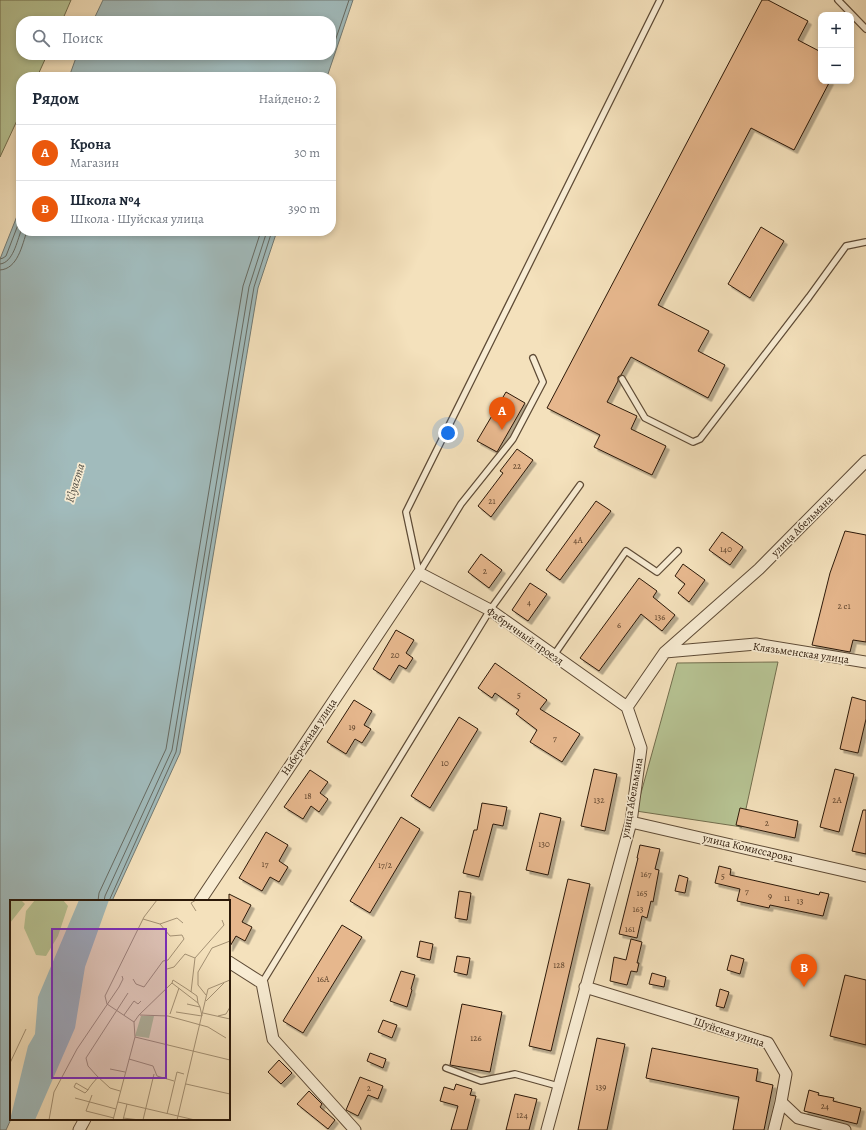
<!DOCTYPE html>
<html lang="ru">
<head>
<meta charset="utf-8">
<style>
  :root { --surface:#fff; --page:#f2f2f3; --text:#1f2937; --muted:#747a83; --line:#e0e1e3; --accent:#ea580c }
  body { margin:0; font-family:Alegreya,serif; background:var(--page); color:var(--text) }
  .controls { position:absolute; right:12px; top:12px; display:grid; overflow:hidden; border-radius:8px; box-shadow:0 2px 6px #0003 }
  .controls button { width:36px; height:36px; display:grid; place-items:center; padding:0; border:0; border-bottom:1px solid var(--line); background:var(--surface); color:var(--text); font:20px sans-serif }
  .you { position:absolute; left:448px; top:433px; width:14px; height:14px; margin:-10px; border:3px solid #fff; border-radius:50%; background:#1a73e8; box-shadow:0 0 0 6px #1a73e833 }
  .badge { display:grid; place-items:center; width:26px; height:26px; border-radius:50%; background:var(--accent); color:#fff; font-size:13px; font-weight:700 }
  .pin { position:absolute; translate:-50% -33px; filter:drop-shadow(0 1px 2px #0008) }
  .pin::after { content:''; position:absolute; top:21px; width:14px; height:12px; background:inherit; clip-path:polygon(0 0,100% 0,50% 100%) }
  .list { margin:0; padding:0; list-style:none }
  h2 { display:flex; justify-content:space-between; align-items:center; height:52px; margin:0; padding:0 16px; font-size:17px }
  h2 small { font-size:13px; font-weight:400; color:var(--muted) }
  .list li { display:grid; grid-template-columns:26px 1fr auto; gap:12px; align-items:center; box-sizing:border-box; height:56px; padding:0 16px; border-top:1px solid var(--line) }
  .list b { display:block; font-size:15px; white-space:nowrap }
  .list p { margin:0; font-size:13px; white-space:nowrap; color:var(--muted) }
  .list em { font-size:13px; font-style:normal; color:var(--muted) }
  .icon { flex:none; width:22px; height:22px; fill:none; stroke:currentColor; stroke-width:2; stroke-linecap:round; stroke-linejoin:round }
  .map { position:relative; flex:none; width:866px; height:1130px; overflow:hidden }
  .search { position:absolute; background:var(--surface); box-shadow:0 2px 6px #0003; left:16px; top:16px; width:320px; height:44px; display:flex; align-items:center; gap:10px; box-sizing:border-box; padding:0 14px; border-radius:16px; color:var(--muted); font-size:15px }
  .panel { position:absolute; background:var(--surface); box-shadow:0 2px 6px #0003; left:16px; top:72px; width:320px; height:164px; border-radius:16px }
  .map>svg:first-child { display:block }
</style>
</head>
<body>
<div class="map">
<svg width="866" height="1130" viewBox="0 0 866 1130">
  <defs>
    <filter id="shadow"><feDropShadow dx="3.5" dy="3.5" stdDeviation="0" flood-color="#0004"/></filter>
  </defs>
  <rect width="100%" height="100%" fill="#f4e1bc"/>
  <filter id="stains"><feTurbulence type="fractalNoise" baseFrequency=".005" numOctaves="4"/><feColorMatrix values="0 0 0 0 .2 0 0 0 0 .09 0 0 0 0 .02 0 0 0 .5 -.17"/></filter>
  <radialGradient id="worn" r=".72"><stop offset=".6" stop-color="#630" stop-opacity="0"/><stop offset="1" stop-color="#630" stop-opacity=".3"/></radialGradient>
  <path fill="#b7c494" stroke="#726e4e" d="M 0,0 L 71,0 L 62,21 L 21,21 L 21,55 L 47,55 L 37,77 L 21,77 L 21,112 L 0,157 Z
    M 778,662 L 742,827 L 636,811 L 677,663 Z"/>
  <path fill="#a1bbbc" stroke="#727a74" d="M 103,0 L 353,0 L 327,77 L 69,77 L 77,55 L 331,55 L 331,21 L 93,21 Z
    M 21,206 L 21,231 L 277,231 L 258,288 L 180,753 L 112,901 L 11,901 L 11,1119 L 6,1130 L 0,1130 L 0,259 Z"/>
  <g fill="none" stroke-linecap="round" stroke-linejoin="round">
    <path stroke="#666a62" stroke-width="1" d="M 331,53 L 349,0
      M 0,259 L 3,258 L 6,256 L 21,217
      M 0,264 C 13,263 17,241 21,231
      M 0,270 C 18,269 22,245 27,231
      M 98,901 L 99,893 L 166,749 L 243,286 L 261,231
      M 104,901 L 105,896 L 172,750 L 249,287 L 267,231
      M 109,901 L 176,752 L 254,287 L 272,231"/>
  </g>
  <path fill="#e6b78d" stroke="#2c1909" filter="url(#shadow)" d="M 762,0 L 768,0 L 808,21 L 798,40 L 821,52 L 821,81 L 830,81 L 794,150 L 751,128 L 658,305 L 709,331 L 698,351 L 725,365 L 708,398 L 631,357 L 621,375 L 618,377 L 618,381 L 607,402 L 637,416 L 631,429 L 666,446 L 652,475 L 594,447 L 600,435 L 547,408 Z
    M 761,227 L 784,241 L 750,298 L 728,284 Z
    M 506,392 L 525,403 L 497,452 L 477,441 Z
    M 517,449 L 533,460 L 491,517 L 478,506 L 503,473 L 500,471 Z
    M 596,501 L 611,511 L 560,580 L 546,570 Z
    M 845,531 L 866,535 L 866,642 L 853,640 L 850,652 L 812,645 L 830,573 Z
    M 722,532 L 743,547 L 730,565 L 709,550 Z
    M 481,554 L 502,570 L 489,588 L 468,572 Z
    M 683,564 L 705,580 L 689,602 L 678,593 L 685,584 L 675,576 Z
    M 639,578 L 657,591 L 653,597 L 675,615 L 662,631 L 641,614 L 599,671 L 580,658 Z
    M 530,583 L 547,594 L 528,621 L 512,610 Z
    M 396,630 L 414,640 L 406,653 L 413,658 L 406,669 L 399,665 L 390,680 L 373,669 Z
    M 495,663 L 547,700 L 540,709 L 580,734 L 562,762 L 530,742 L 537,730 L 516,714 L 519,710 L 495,693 L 492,698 L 478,688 Z
    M 852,697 L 866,701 L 866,719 L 858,753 L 840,749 Z
    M 354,700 L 372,711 L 364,725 L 371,729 L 362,743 L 355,739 L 346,754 L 327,742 Z
    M 459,717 L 478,729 L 430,808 L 411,796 Z
    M 594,769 L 617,774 L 605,831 L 581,826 Z
    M 835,769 L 854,774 L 839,832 L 820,827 Z
    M 310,770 L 328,782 L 320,793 L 328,799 L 319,812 L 311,806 L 303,819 L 284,807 Z
    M 482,803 L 507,807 L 503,826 L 493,824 L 479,877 L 463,873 L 474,830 L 477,830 Z
    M 740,808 L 798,821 L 795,838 L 736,825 Z
    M 863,810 L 866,810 L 866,854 L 852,851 Z
    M 540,813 L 561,818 L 548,875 L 526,870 Z
    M 401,817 L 420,829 L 370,913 L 350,901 Z
    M 266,832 L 288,845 L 279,861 L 288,867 L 279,882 L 270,877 L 262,891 L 239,878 Z
    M 640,845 L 660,849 L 655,869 L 659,870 L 653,902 L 651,901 L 647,918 L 642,916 L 637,938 L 619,934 L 638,858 L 637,858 Z
    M 719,866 L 731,869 L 730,875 L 819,895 L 820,892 L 829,894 L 823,916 L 770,905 L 769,908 L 737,901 L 740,889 L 715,883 Z
    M 679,875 L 688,878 L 685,893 L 675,891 Z
    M 568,879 L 590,884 L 551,1051 L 529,1046 Z
    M 459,891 L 471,893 L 467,920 L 455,918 Z
    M 229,894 L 251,905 L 242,922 L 252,927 L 245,941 L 236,936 L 229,948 Z
    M 342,925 L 362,937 L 303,1033 L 283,1021 Z
    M 631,939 L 642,942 L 637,963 L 639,963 L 637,972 L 631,971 L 627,985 L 610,981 L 614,957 L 626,960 Z
    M 420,941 L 433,944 L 430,960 L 417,957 Z
    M 731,955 L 744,959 L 740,974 L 727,970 Z
    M 457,956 L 470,958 L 467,975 L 454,972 Z
    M 401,971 L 415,975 L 411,989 L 412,990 L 407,1007 L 390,1001 Z
    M 652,973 L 666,977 L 664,987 L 649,984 Z
    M 845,975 L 866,980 L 866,1045 L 830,1036 Z
    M 720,989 L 729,992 L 724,1008 L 716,1006 Z
    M 462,1004 L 502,1012 L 490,1072 L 450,1065 Z
    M 383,1020 L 397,1025 L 392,1038 L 378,1032 Z
    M 597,1038 L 625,1044 L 607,1130 L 578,1130 Z
    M 652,1048 L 758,1069 L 756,1081 L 773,1085 L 764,1130 L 733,1130 L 739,1097 L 646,1078 Z
    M 370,1053 L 386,1059 L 383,1068 L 367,1061 Z
    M 279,1060 L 292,1073 L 281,1084 L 268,1072 Z
    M 360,1077 L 383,1086 L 378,1099 L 368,1095 L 358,1116 L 346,1110 Z
    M 456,1084 L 472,1089 L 470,1095 L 476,1096 L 467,1130 L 451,1130 L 458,1106 L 440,1101 L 444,1087 L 454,1090 Z
    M 809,1090 L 819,1093 L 818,1095 L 834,1098 L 833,1101 L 861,1108 L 857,1124 L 804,1111 Z
    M 309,1091 L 322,1104 L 320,1107 L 335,1120 L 328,1129 L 297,1104 Z
    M 515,1094 L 537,1099 L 529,1130 L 506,1130 Z"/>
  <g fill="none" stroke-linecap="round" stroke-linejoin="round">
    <defs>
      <path id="service" d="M 838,0 L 866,29
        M 622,379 L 645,418 L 693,442 L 700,439 L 809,297 L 846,246 L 866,242
        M 419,573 L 406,512 L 660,0
        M 419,573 L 461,504 L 513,439 L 543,382 L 533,358
        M 554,655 L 626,551 L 657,572 L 678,551
        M 262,983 L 490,610 L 580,485
        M 446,1068 L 481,1081 L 515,1074 L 558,1086"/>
      <path id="minor" d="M 665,652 L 756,644 L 866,662
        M 631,822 L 866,876
        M 200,901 L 419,573 L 490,610 L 627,707
        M 229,962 L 262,983 L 273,1039 L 355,1130
        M 585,987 L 768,1043 L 786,1074 L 781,1102 L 798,1118 L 845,1130
        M 79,1130 L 85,1119
        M 547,1130 L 631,822 L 641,748 L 627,707 L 665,652 L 759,569 L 866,461
        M 774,1130 L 781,1102"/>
    </defs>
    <use href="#service" stroke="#5e4b36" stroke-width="8"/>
    <use href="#minor" stroke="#5e4b36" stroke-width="13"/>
    <use href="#service" stroke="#f8ecd3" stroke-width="5.5"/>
    <use href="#minor" stroke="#f8ecd3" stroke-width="11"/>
  </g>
  <g text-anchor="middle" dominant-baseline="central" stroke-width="3.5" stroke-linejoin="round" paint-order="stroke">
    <g font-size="9" fill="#5a402a">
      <text x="517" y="466">22</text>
      <text x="492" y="501">21</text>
      <text x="578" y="540">4А</text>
      <text x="726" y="549">140</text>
      <text x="485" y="571">2</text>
      <text x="529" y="602">4</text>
      <text x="844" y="606">2 с1</text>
      <text x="660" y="617">136</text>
      <text x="619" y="625">6</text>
      <text x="395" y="655">20</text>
      <text x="519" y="695">5</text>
      <text x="352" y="727">19</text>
      <text x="555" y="738">7</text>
      <text x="445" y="763">10</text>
      <text x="308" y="796">18</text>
      <text x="599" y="800">132</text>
      <text x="837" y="800">2А</text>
      <text x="767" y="823">2</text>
      <text x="544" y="844">130</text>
      <text x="265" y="864">17</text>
      <text x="385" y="865">17/2</text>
      <text x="646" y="874">167</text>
      <text x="723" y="876">5</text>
      <text x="747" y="891">7</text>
      <text x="642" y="893">165</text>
      <text x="770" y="896">9</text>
      <text x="787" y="898">11</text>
      <text x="800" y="901">13</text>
      <text x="638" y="909">163</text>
      <text x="630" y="929">161</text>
      <text x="559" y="965">128</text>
      <text x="323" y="979">16А</text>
      <text x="476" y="1038">126</text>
      <text x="601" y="1087">139</text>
      <text x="369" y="1088">2</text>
      <text x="825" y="1106">24</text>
      <text x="522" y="1115">124</text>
    </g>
    <g font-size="11" fill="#2c1909" stroke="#f8ecd3">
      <text transform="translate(802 526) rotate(-45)">улица Абельмана</text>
      <text transform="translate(525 636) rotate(35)">Фабричный проезд</text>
      <text transform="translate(801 653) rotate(8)">Клязьменская улица</text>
      <text transform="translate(309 737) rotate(-56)">Набережная улица</text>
      <text transform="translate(632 798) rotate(-80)">улица Абельмана</text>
      <text transform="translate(748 848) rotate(13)">улица Комиссарова</text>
      <text transform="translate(729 1032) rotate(18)">Шуйская улица</text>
    </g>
    <g font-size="12" font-style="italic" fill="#555248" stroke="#f8ecd3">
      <text transform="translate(75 483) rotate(-73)">Klyazma</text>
    </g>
  </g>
  <g transform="translate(10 900)">
    <rect width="220" height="220" fill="#f4e1bc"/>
    <path d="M 0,0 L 11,0 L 15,4 L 0,23 ZM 25,0 L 53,0 L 58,6 L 48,36 L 36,56 L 26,55 L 14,28 L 16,11 ZM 131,116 L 144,116 L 139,138 L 125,136 Z" fill="#b7c494"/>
    <path d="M 69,0 L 99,0 L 75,67 L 65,128 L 25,220 L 0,220 L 18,146 L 25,134 L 28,97 Z" fill="#a1bbbc"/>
    <path fill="none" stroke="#a49174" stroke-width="1" d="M 186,0 L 181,3 L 186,11M 150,24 L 167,18 L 173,23M 185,58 L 214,25 L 212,20M 157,69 L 164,67 L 175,54 L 185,58 L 181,92M 123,79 L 126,84 L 134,87 L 153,61 L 158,60 L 174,39 L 172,35 L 160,36 L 150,24 L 133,19M 162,83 L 163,80 L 177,89 L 187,96 L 188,103M 196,95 L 188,85 L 188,72 L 202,48 L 220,41M 196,101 L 214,83M 97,104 L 95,96 L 134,17 L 147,0M 97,104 L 124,122M 166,112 L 192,116 L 190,107 L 177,104M 193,113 L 220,119M 160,114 L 169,88M 114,115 L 124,101 L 128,104 L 131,101M 130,115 L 158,116 L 198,127 L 216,138M 208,116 L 216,114 L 220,107M 125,137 L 220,160M 119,159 L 143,166 L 147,176 L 164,181M 0,163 L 16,129M 100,169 L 115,172M 176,184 L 220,194M 78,190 L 66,183 L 64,187 L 75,193 L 78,190 L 79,188 L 82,184 L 88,177M 110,191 L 100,188 L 87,176 L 78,166 L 76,158 L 118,93M 82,195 L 76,211 L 104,218M 65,198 L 106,209M 108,202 L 185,220M 157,214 L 167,172 L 174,174M 113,218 L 130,220M 39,220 L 44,192 L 67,149 L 109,87 L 113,79 L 112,76M 103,220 L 125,137 L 124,122 L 129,115 L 162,83 L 188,103 L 190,107M 113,220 L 117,204M 133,220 L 144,174M 167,220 L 198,89 L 220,80"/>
    <path fill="#7b2cbf" fill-opacity="0.15" stroke="#7b2cbf" stroke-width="2" d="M 42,29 L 156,29 L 156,178 L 42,178 Z"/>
    <rect width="220" height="220" fill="none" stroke="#2c1909" stroke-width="2"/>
  </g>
  <rect width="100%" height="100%" filter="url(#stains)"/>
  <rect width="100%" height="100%" fill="url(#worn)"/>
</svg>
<div class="controls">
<button>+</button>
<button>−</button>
</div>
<div class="you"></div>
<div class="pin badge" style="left:502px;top:430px">A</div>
<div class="pin badge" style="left:804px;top:987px">B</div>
<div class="search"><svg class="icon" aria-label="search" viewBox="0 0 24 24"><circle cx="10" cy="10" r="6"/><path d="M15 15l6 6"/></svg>Поиск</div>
<section class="panel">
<h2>Рядом<small>Найдено: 2</small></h2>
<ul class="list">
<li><span class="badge">A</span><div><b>Крона</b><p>Магазин</p></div><em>30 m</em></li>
<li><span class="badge">B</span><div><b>Школа №4</b><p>Школа · Шуйская улица</p></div><em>390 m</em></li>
</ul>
</section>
</div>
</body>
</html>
